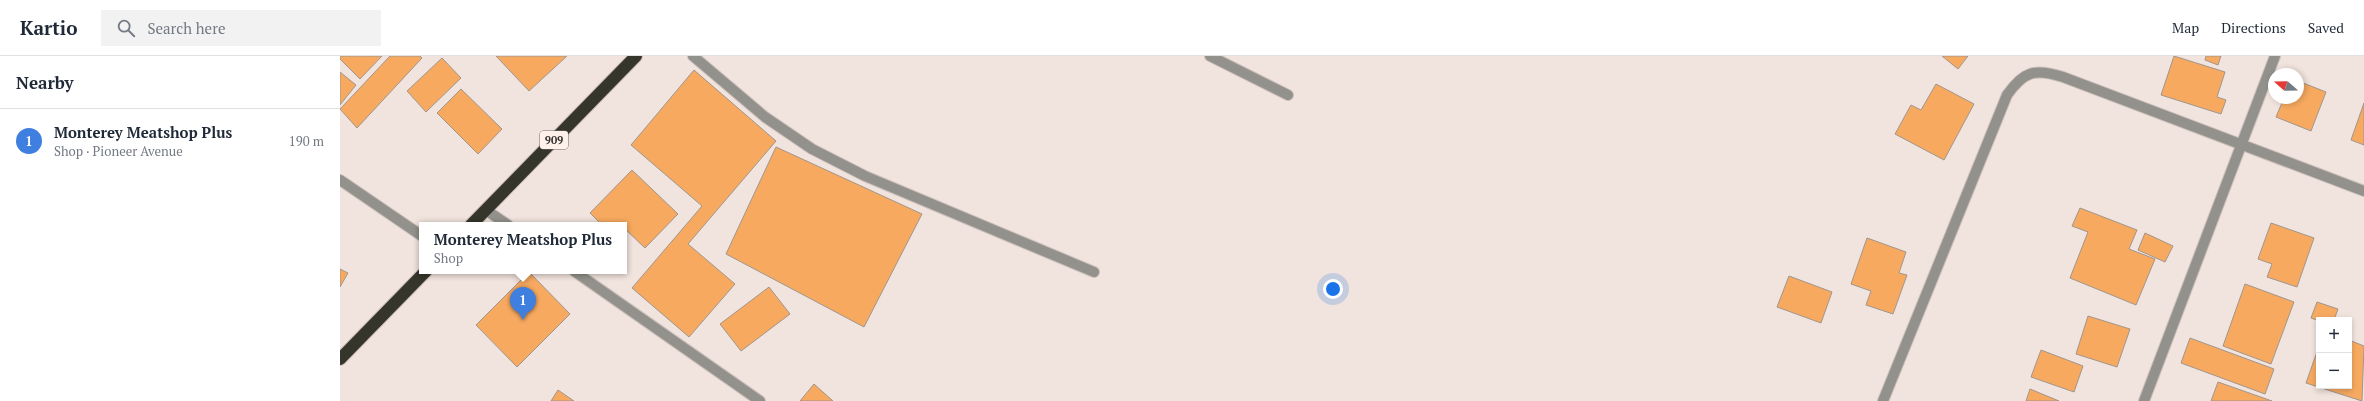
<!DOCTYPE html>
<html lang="en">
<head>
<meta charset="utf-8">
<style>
  :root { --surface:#fff; --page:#f2f2f3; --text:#1f2937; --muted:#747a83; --line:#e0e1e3; --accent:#d93025 }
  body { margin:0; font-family:"PT Serif",serif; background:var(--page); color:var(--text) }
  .controls { position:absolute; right:12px; bottom:12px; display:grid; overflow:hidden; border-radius:0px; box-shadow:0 2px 6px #0003 }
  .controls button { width:36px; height:36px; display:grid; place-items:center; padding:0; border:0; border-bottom:1px solid var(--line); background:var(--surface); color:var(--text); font:20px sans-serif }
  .compass { position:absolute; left:1928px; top:12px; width:36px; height:36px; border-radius:50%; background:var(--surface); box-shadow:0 2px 6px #0003; rotate:290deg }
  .you { position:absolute; left:993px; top:233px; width:14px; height:14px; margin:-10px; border:3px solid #fff; border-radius:50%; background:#1a73e8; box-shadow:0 0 0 6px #1a73e833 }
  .badge { display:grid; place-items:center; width:26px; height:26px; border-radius:50%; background:var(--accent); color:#fff; font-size:13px; font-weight:700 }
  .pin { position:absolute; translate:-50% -33px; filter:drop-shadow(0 1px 2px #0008) }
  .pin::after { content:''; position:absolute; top:21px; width:14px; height:12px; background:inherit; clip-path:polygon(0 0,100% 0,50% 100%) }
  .popup { position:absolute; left:79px; top:166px; width:208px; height:52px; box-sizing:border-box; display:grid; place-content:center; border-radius:0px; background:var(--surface); filter:drop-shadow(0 1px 3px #0005); font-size:13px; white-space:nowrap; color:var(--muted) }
  .popup b { font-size:15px; color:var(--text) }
  .popup::after { content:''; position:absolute; left:50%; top:100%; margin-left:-8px; border:8px solid transparent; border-top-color:var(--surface) }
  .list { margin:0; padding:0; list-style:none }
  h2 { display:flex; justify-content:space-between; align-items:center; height:52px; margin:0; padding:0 16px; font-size:17px }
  h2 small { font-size:13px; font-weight:400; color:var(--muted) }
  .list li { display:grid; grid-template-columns:26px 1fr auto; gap:12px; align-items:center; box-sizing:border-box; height:64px; padding:0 16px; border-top:1px solid var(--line) }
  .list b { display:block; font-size:15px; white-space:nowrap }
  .list p { margin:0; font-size:13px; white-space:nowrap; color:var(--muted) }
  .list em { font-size:13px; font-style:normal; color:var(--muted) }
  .icon { flex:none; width:22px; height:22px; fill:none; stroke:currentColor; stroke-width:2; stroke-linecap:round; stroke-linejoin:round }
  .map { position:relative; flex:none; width:2024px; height:345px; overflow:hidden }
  header { display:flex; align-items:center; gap:24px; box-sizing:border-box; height:56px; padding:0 20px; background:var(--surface); border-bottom:1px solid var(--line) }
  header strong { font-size:19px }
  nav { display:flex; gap:22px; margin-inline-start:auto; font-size:14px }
  .search { width:280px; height:36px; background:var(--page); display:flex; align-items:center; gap:10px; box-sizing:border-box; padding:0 14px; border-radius:0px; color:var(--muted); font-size:15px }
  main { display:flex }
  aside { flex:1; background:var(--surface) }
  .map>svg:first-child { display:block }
</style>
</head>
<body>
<header>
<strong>Kartio</strong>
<div class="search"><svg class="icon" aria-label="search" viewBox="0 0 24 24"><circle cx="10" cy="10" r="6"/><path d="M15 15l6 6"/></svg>Search here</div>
<nav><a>Map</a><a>Directions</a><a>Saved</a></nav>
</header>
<main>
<aside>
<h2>Nearby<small></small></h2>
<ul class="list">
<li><span class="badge" style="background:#3f7fe0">1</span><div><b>Monterey Meatshop Plus</b><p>Shop · Pioneer Avenue</p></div><em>190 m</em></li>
</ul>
</aside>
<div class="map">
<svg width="2024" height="345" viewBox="0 0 2024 345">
  <rect width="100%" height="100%" fill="#f1e3dd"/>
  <path fill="#f7a960" stroke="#a0968d" d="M 0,0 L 42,0 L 20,23 L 0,3 Z
    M 50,0 L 80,0 L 82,2 L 17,72 L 0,53 Z
    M 156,0 L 227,0 L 189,35 Z
    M 1602,0 L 1628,0 L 1618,13 Z
    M 1834,0 L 1885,16 L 1877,41 L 1886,44 L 1881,58 L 1821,39 Z
    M 1866,0 L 1881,0 L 1878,9 L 1865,4 Z
    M 102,2 L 121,22 L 86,56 L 67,35 Z
    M 354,14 L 436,85 L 348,188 L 395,228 L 349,281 L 292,232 L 362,150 L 291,89 Z
    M 0,16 L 16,29 L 0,49 Z
    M 1958,25 L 1986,36 L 1971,75 L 1936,61 L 1944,42 L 1958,42 Z
    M 1596,28 L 1634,48 L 1604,104 L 1555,78 L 1571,49 L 1581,54 Z
    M 121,33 L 162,73 L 138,98 L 97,57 Z
    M 2024,47 L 2024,89 L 2011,84 Z
    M 436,91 L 582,158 L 524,271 L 386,198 Z
    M 292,114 L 338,158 L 305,192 L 284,172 L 284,169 L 277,166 L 274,169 L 262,169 L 250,157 Z
    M 1740,152 L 1797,174 L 1789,193 L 1815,203 L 1796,249 L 1730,222 L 1748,176 L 1732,170 Z
    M 1931,167 L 1974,182 L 1957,231 L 1927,221 L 1932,208 L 1918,203 Z
    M 1805,177 L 1833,190 L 1825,206 L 1798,194 Z
    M 1527,182 L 1566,196 L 1559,217 L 1567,219 L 1553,258 L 1526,249 L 1531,235 L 1511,228 Z
    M 0,213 L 8,217 L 0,231 Z
    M 189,216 L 230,258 L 177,311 L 136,269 Z
    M 1449,220 L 1492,236 L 1481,267 L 1437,251 Z
    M 1905,228 L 1954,246 L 1931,308 L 1883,290 Z
    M 429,231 L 450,258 L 401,295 L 380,268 Z
    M 1977,246 L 1998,253 L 1994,264 L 1979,265 L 1971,262 Z
    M 1748,260 L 1790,273 L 1777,311 L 1736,298 Z
    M 1850,282 L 1934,313 L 1925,338 L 1841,307 Z
    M 2009,284 L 2024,290 L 2022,345 L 1966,327 L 1979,290 L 1979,330 L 2009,330 Z
    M 1701,294 L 1743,310 L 1734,336 L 1691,321 Z
    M 1878,326 L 1932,345 L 1871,345 Z
    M 474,328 L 493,345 L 460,345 Z
    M 1690,333 L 1719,345 L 1686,345 Z
    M 218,334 L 234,345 L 211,345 Z"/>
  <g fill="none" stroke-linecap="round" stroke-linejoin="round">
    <defs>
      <path id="minor" d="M 353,0 L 425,61 L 472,93 L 525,120 L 754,216
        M 870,0 L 948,39
        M 0,124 L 82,180
        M 146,154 L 168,169
        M 234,215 L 420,345
        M 1543,345 L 1667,39 C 1684,15 1695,12 1723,21 L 2024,135
        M 1804,345 L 1935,0"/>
      <path id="highway" d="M 131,169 L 296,0
        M 0,303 L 86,215"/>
    </defs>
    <use href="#minor" stroke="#ccbfba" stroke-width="12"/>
    <use href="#highway" stroke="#ccbfba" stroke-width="14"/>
    <use href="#minor" stroke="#92918c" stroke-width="10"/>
    <use href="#highway" stroke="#36352b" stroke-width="12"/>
  </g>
  <g text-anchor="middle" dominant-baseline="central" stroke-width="3" stroke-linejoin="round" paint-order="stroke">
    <rect fill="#fef1ea" stroke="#726b67" stroke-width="1" x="200" y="75" width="28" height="18" rx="3"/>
    <g font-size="11" font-weight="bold" fill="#36312f">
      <text x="214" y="84">909</text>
    </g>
  </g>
</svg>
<div class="controls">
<button>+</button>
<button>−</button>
</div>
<svg class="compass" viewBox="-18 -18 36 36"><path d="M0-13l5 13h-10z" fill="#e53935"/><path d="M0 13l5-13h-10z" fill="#747a83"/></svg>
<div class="you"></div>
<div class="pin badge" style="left:183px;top:264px;background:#3f7fe0">1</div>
<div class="popup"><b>Monterey Meatshop Plus</b>Shop</div>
</div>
</main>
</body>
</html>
